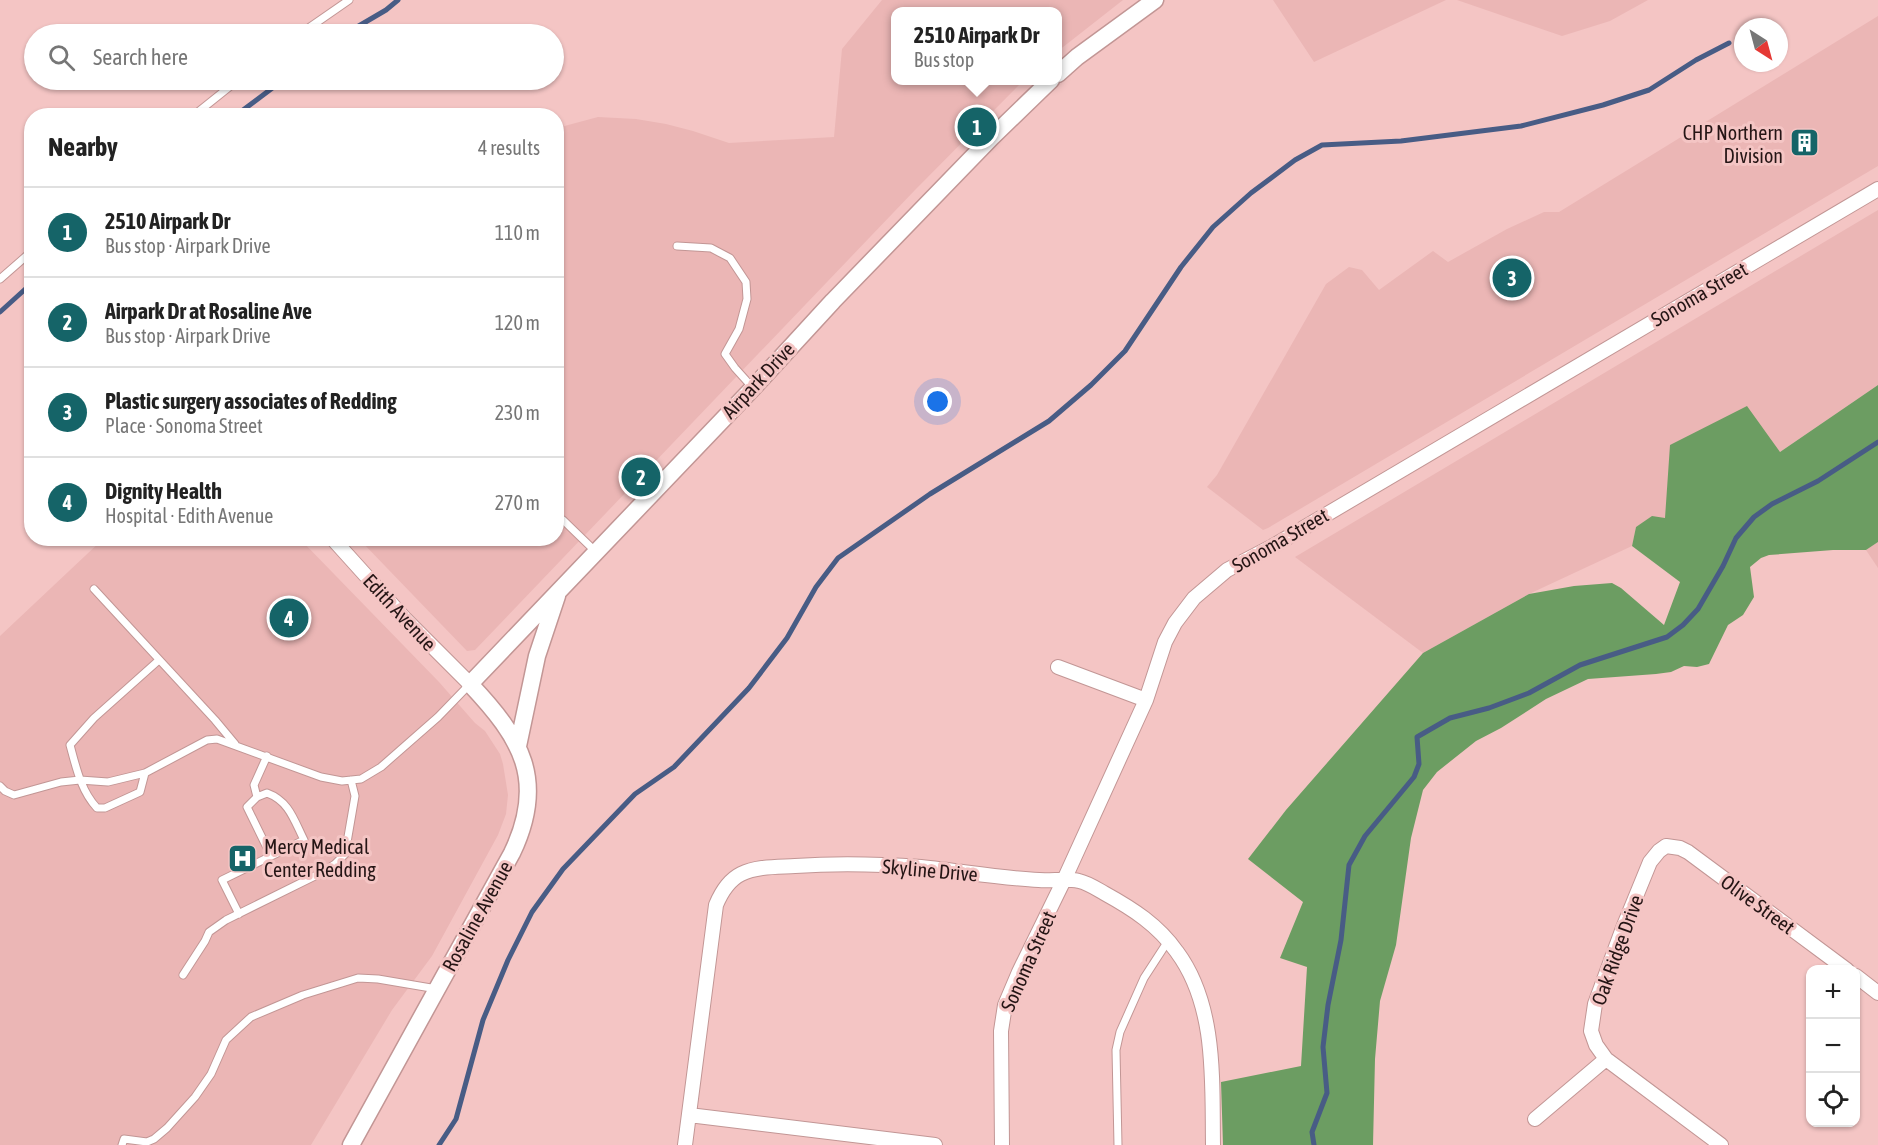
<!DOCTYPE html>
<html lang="en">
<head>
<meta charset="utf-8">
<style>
  :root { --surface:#fff; --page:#f2f2f2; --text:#222; --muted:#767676; --line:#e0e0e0; --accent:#156468 }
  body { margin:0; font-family:"Asap Condensed",sans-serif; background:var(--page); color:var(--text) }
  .controls { position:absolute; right:18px; bottom:18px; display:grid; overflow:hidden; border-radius:12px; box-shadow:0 2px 4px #0004 }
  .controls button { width:54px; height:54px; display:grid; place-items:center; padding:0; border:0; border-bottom:2px solid var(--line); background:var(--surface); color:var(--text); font:30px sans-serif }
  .compass { position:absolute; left:1734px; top:18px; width:54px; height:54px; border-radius:50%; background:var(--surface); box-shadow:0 2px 4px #0004; rotate:144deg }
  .you { position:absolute; left:938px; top:402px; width:21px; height:21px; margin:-15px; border:4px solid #fff; border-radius:50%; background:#1a73e8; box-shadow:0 0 0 9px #1a73e833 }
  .badge { display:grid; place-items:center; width:39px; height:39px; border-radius:50%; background:var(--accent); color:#fff; font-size:20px; font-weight:700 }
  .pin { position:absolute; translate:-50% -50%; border:3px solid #fff; box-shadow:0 2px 6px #0006 }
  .popup { position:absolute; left:891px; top:7px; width:171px; height:78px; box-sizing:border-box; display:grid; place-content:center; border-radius:12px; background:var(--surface); filter:drop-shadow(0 2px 4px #0005); font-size:20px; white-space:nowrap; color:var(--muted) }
  .popup b { font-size:22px; color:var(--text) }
  .popup::after { content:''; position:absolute; left:50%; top:100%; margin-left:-12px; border:12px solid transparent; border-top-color:var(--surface) }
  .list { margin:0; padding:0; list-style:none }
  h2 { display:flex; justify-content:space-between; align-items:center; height:78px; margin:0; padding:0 24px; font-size:26px }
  h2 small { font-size:20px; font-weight:400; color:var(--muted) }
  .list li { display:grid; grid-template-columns:39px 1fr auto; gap:18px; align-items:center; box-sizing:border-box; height:90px; padding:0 24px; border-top:2px solid var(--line) }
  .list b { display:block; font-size:22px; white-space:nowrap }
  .list p { margin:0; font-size:20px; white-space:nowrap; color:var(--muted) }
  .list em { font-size:20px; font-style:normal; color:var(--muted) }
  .icon { flex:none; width:33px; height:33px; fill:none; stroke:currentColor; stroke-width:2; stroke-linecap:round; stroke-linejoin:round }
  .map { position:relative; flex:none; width:1878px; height:1145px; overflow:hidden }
  .search { position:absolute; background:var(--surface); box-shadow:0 2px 4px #0004; left:24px; top:24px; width:540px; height:66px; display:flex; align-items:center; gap:15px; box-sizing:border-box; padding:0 21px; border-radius:33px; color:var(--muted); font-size:22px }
  .panel { position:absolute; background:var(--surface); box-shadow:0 2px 4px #0004; left:24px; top:108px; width:540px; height:438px; border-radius:24px }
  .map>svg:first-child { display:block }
</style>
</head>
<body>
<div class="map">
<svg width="1878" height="1145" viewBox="0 0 1878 1145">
  <rect width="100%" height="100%" fill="#f4c5c4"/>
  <path fill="#ebb6b5" d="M 882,0 L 1123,0 L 1058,51 L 1058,12 L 896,12 L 896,80 L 1023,81 L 915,190 L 475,650 L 467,651 L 359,539 L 556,538 L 557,128 L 598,117 L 636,119 L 666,124 L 693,131 L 729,143 L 834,137 L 842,49 Z
    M 1273,0 L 1446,0 L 1314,62 Z
    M 1457,0 L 1648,0 L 1610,21 L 1562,36 Z
    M 1878,16 L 1878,166 L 1268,528 L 1263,530 L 1207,487 L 1217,475 L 1326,284 L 1349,267 L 1362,270 L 1379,290 L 1433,251 L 1448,262 L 1507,229 L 1544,212 L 1559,212 Z
    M 1878,210 L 1878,385 L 1780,452 L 1665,519 L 1636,527 L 1632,546 L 1529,594 L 1423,653 L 1295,557 Z
    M 103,539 L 300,539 L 439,682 L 475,723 L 485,731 L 500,754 L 503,764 L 508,795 L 506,814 L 498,835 L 432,956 L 392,1010 L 311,1145 L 0,1145 L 0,636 Z
    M 1878,542 L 1878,568 L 1866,550 Z"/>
  <path fill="#6c9d62" d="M 1878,385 L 1878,542 L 1866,550 L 1833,550 L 1769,555 L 1761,558 L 1750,567 L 1754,597 L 1743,615 L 1728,625 L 1709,664 L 1697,667 L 1684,666 L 1671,672 L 1656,674 L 1588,679 L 1546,699 L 1501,728 L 1476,741 L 1437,772 L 1423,790 L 1411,838 L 1396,945 L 1380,1001 L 1375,1059 L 1373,1145 L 1223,1145 L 1221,1082 L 1301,1066 L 1307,967 L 1280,958 L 1303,902 L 1248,859 L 1286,810 L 1423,653 L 1529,594 L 1574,586 L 1612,583 L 1621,588 L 1664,625 L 1680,582 L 1632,546 L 1636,527 L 1652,516 L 1665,518 L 1670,445 L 1747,406 L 1780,452 Z"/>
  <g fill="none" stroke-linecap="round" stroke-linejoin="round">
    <path stroke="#485c85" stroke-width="5" d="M 345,34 L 386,10 L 398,0
      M 235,116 L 283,80
      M 0,312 L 32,283
      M 439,1145 L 456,1119 L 483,1020 L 508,960 L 532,912 L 563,869 L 635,794 L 674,767 L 749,688 L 787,638 L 816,587 L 838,558 L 930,494 L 1049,421 L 1091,385 L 1125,351 L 1181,267 L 1213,227 L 1251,193 L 1295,160 L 1322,145 L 1401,141 L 1521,126 L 1603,105 L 1649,90 L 1696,60 L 1729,43
      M 1314,1145 L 1312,1132 L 1327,1093 L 1323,1047 L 1328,1005 L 1341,940 L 1349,865 L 1365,836 L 1414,777 L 1419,764 L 1417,737 L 1450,718 L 1489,708 L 1529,693 L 1580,665 L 1667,637 L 1683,625 L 1698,609 L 1723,566 L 1736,538 L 1754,517 L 1772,504 L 1818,481 L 1878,442"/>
    <defs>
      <path id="service" d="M 300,34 L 349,0
        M 193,116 L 238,80
        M 677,246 L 711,248 L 730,258 L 746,282 L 747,299 L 739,329 L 725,354 L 735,368 L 753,388
        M 0,279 L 32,251
        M 563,520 L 596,552
        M 94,589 L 215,720 L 235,744
        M 145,773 L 140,792 L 105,808 L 97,808 C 81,791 76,767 70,745 L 94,718 L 159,660
        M 0,786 L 5,791 L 14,795 L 61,782 L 80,780 L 108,782 L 145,773 L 207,740 L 217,739 L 321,777 L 342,781 L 361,779 L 381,767 L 438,717 L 470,684
        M 257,797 L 254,785 L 267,756
        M 239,914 L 222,880 L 304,840 C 294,820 289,801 267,793 L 257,797 L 247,807 L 271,856
        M 183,975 L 205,941 L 209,932 L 226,920 L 323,872 L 335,864 L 345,854 L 355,796 L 351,780
        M 122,1145 L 124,1139 L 147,1142 L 154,1139 L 167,1128 L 195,1097 L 211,1074 L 226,1040 L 251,1017 L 303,995 L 358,978 L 378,979 L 437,989
        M 1118,1145 L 1116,1050 L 1120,1032 L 1144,978 L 1168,941"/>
      <path id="minor" d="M 332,538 L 405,619 L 470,684
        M 1058,667 L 1146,700
        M 1856,976 L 1878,993
        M 689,1115 L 935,1145
        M 1535,1119 L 1606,1059
        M 685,1145 L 716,905 C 721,893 729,880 741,874 C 757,866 777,867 795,866 C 837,863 879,864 921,867 C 961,871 999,878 1039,880 C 1052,881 1067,878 1079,881 C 1088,883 1097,889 1104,893 C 1133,909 1158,925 1177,952 C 1217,1006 1212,1082 1213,1145
        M 1002,1145 L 1001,1031 L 1005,1005 L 1019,972 L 1064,880 L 1146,700 L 1165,642 L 1175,623 L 1194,598 L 1227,570 L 1273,546 L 1878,189
        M 1721,1145 L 1606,1059 L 1596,1045 L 1591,1031 L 1595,1004 L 1623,928 L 1650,862 L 1659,851 L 1666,846 L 1680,848 L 1688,852 L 1847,970"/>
      <path id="tertiary" d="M 1058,74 L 1077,57 L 1155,0
        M 518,746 L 537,656 L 557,596
        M 351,1145 L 512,853 C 547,780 521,738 470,684 L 753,388 L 833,301 L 992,137 L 1051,80"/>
    </defs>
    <use href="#service" stroke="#c29695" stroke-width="9"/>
    <use href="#minor" stroke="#c29695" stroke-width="16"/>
    <use href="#tertiary" stroke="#c29695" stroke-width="19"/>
    <use href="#service" stroke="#fff" stroke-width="7"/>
    <use href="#minor" stroke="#fff" stroke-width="14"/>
    <use href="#tertiary" stroke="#fff" stroke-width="16"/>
  </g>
  <defs>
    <symbol id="building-square" viewBox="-11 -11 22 22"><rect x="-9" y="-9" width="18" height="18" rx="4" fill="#156468" stroke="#f4c5c4"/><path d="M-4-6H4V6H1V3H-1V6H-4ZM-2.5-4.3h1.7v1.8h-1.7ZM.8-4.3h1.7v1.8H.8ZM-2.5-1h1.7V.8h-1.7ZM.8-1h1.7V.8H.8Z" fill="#fff"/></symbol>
    <symbol id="hospital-square" viewBox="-11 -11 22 22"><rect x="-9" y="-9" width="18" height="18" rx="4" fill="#156468" stroke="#f4c5c4"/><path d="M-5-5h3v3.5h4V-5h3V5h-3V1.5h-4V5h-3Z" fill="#fff"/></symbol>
  </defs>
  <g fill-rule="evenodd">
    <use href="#building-square" x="1788" y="126" width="33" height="33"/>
    <use href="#hospital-square" x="226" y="842" width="33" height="33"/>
  </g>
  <g text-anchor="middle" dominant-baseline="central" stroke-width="6" stroke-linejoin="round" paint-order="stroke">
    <g font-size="20" fill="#251515" stroke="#f4c5c4" text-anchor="end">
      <text x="1783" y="132">CHP Northern<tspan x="1783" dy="23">Division</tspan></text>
      <text x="264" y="846" text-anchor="start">Mercy Medical<tspan x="264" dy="23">Center Redding</tspan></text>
    </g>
    <g font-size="20" fill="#251515" stroke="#f4c5c4">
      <text transform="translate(1699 294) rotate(-30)">Sonoma Street</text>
      <text transform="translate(758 380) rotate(-47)">Airpark Drive</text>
      <text transform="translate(1280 540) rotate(-30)">Sonoma Street</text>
      <text transform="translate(400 612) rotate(47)">Edith Avenue</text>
      <text transform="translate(930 870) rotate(5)">Skyline Drive</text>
      <text transform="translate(1758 904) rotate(36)">Olive Street</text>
      <text transform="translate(477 916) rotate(-61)">Rosaline Avenue</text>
      <text transform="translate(1617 950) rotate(-70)">Oak Ridge Drive</text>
      <text transform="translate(1028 961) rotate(-66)">Sonoma Street</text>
    </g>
  </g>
</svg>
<div class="controls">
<button>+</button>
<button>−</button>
<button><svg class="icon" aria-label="locate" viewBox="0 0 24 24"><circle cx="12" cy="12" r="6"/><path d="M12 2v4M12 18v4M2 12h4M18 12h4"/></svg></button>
</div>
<svg class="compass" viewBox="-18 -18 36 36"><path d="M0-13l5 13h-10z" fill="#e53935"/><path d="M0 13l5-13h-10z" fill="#767676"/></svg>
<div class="you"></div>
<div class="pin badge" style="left:977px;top:127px">1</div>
<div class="popup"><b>2510 Airpark Dr</b>Bus stop</div>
<div class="pin badge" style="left:641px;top:477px">2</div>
<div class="pin badge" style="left:1512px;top:278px">3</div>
<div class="pin badge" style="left:289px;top:618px">4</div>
<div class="search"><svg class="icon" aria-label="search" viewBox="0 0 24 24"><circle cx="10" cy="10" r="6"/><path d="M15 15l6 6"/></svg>Search here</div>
<section class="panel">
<h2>Nearby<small>4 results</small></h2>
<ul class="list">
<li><span class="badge">1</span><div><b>2510 Airpark Dr</b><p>Bus stop · Airpark Drive</p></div><em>110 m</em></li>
<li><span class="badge">2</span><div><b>Airpark Dr at Rosaline Ave</b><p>Bus stop · Airpark Drive</p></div><em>120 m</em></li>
<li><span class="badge">3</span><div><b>Plastic surgery associates of Redding</b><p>Place · Sonoma Street</p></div><em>230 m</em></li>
<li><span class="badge">4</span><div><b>Dignity Health</b><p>Hospital · Edith Avenue</p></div><em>270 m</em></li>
</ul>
</section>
</div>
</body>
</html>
